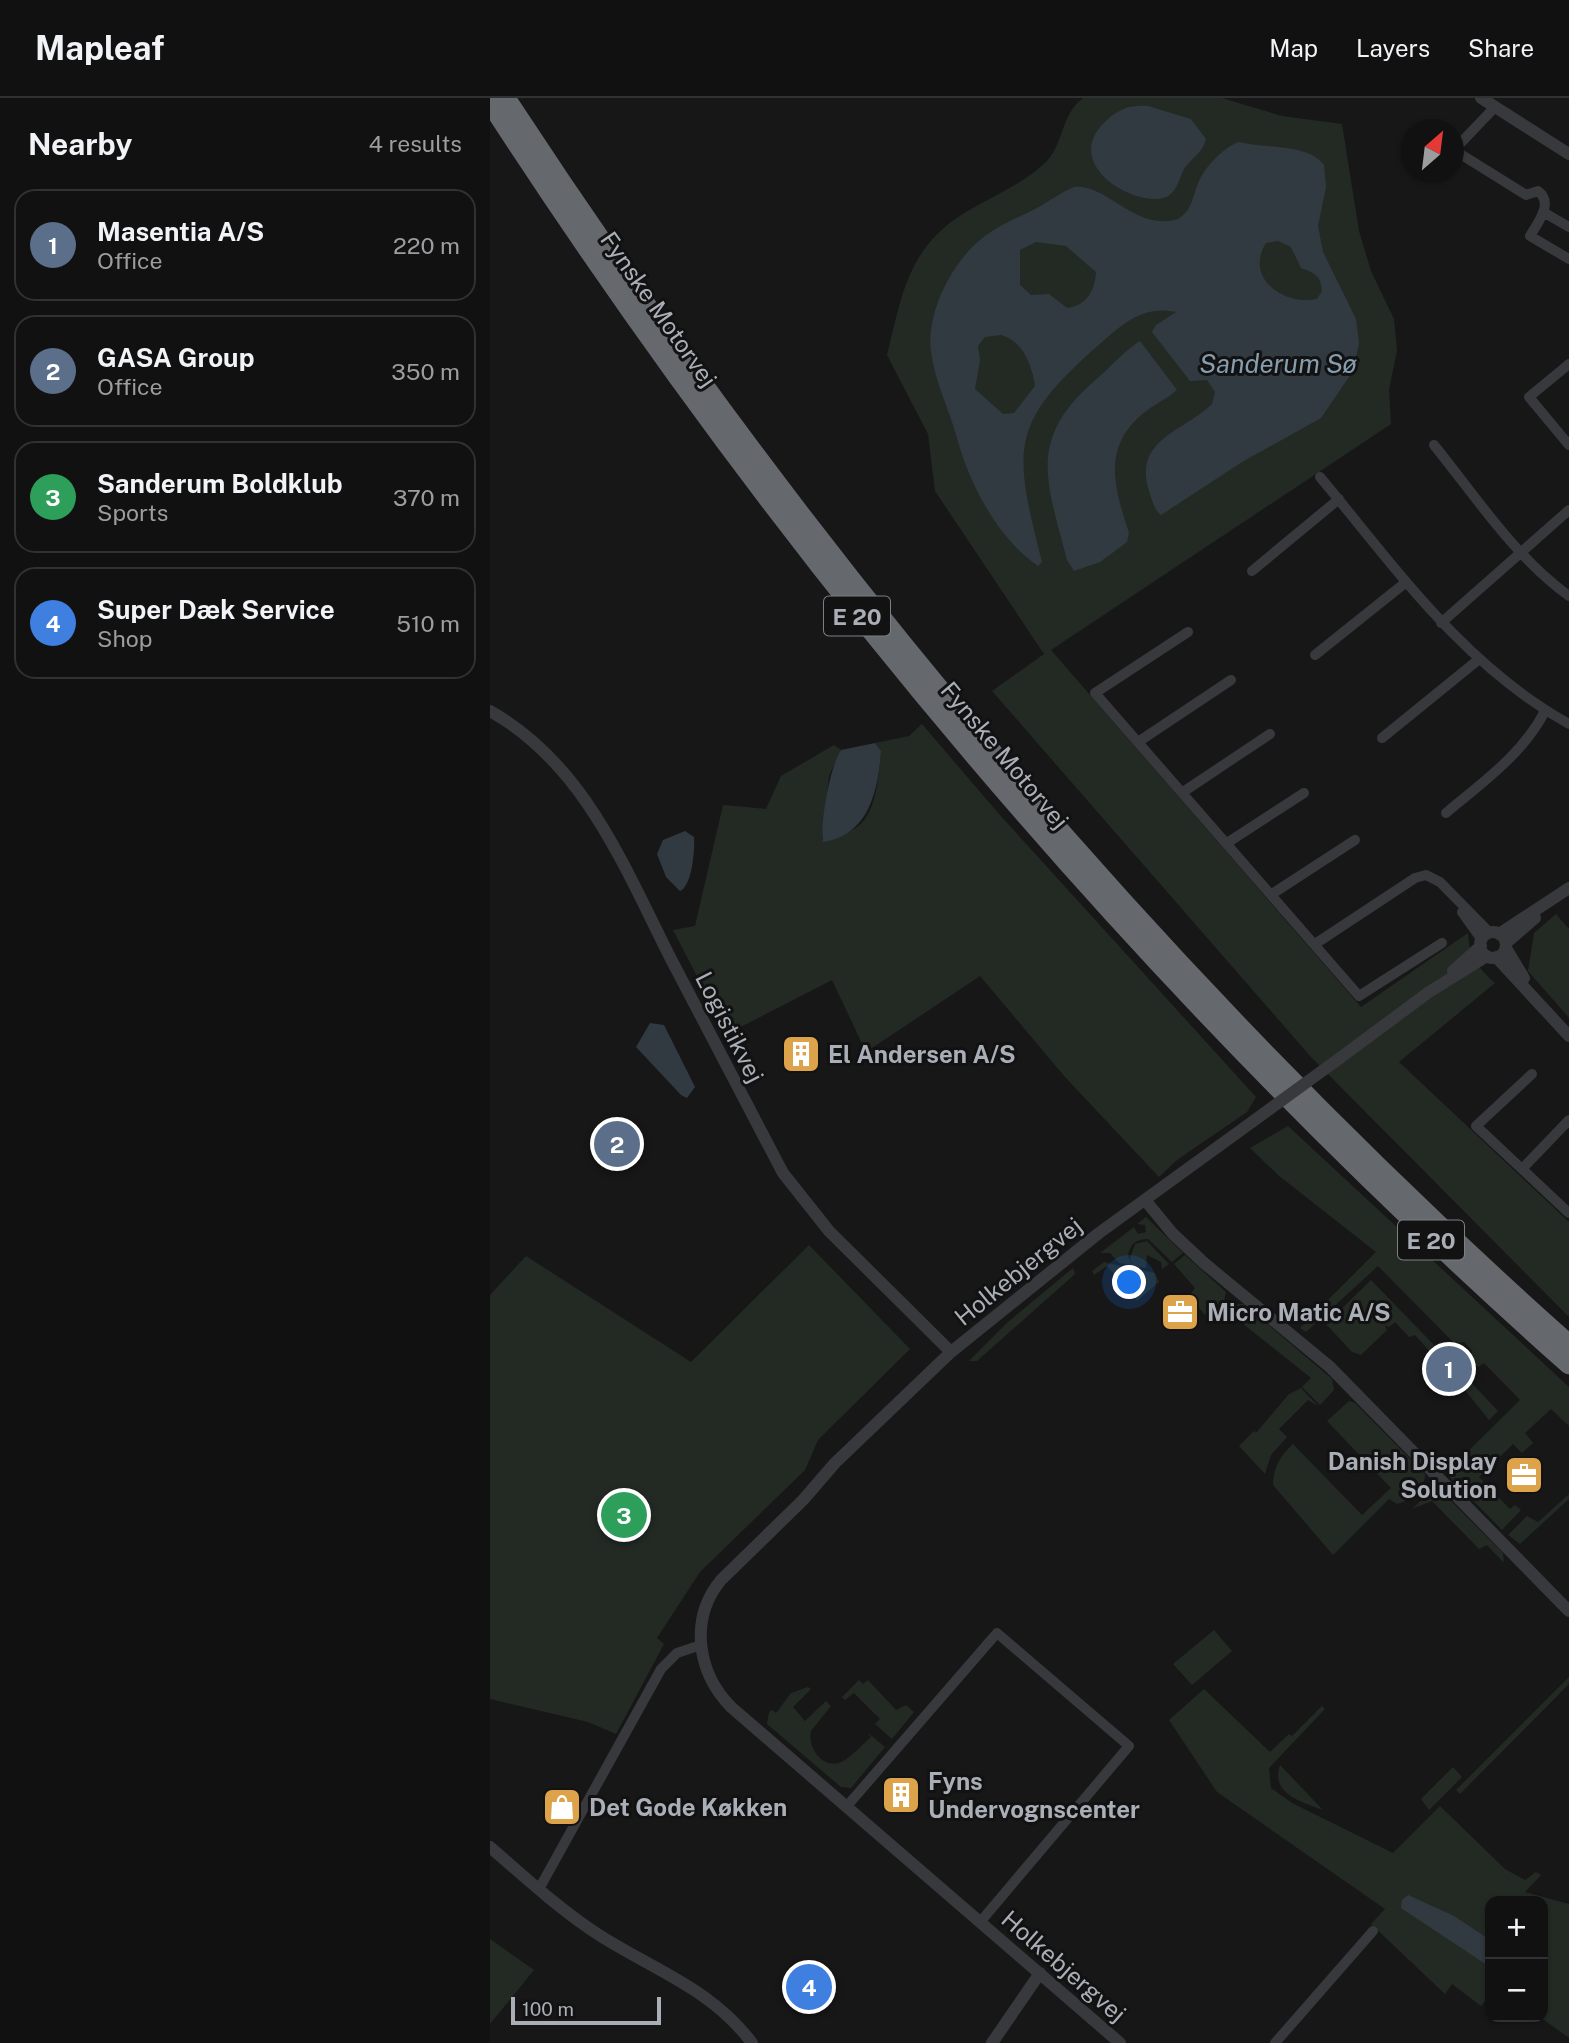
<!DOCTYPE html>
<html lang="en">
<head>
<meta charset="utf-8">
<style>
  :root { --surface:#111112; --page:#1a1a1b; --text:#f1f3f6; --muted:#9c9d9f; --line:#303132; --accent:#7c3aed }
  body { margin:0; font-family:"Public Sans",sans-serif; background:var(--page); color:var(--text) }
  .controls { position:absolute; right:21px; bottom:21px; display:grid; overflow:hidden; border-radius:14px; box-shadow:0 2px 5px #0004 }
  .controls button { width:63px; height:63px; display:grid; place-items:center; padding:0; border:0; border-bottom:2px solid var(--line); background:var(--surface); color:var(--text); font:35px sans-serif }
  .compass { position:absolute; left:911px; top:21px; width:63px; height:63px; border-radius:50%; background:var(--surface); box-shadow:0 2px 5px #0004; rotate:28deg }
  .scale { position:absolute; left:21px; bottom:18px; width:150px; box-sizing:border-box; padding-left:7px; border:4px solid #aaafb7; border-top:0; font-size:19px; line-height:24px; white-space:nowrap; color:#aaafb7; -webkit-text-stroke:5px #121213; paint-order:stroke }
  .you { position:absolute; left:640px; top:1185px; width:24px; height:24px; margin:-18px; border:5px solid #fff; border-radius:50%; background:#1a73e8; box-shadow:0 0 0 10px #1a73e833 }
  .badge { display:grid; place-items:center; width:46px; height:46px; border-radius:50%; background:var(--accent); color:#fff; font-size:23px; font-weight:700 }
  .pin { position:absolute; translate:-50% -50%; border:4px solid #fff; box-shadow:0 2px 7px #0006 }
  .list { margin:0; padding:0; list-style:none }
  h2 { display:flex; justify-content:space-between; align-items:center; height:91px; margin:0; padding:0 28px; font-size:30px }
  h2 small { font-size:23px; font-weight:400; color:var(--muted) }
  .list li { display:grid; grid-template-columns:46px 1fr auto; gap:21px; align-items:center; box-sizing:border-box; height:112px; margin:0 14px 14px; padding:0 14px; border:2px solid var(--line); border-radius:21px }
  .list b { display:block; font-size:26px; white-space:nowrap }
  .list p { margin:0; font-size:23px; white-space:nowrap; color:var(--muted) }
  .list em { font-size:23px; font-style:normal; color:var(--muted) }
  .map { position:relative; flex:none; width:1079px; height:1945px; overflow:hidden }
  header { display:flex; align-items:center; gap:42px; box-sizing:border-box; height:98px; padding:0 35px; background:var(--surface); border-bottom:2px solid var(--line) }
  header strong { font-size:33px }
  nav { display:flex; gap:38px; margin-inline-start:auto; font-size:24px }
  main { display:flex }
  aside { flex:1; background:var(--surface) }
  .map>svg:first-child { display:block }
</style>
</head>
<body>
<header>
<strong>Mapleaf</strong>
<nav><a>Map</a><a>Layers</a><a>Share</a></nav>
</header>
<main>
<aside>
<h2>Nearby<small>4 results</small></h2>
<ul class="list">
<li><span class="badge" style="background:#5c6f8a">1</span><div><b>Masentia A/S</b><p>Office</p></div><em>220 m</em></li>
<li><span class="badge" style="background:#5c6f8a">2</span><div><b>GASA Group</b><p>Office</p></div><em>350 m</em></li>
<li><span class="badge" style="background:#2e9e5b">3</span><div><b>Sanderum Boldklub</b><p>Sports</p></div><em>370 m</em></li>
<li><span class="badge" style="background:#3f7fe0">4</span><div><b>Super Dæk Service</b><p>Shop</p></div><em>510 m</em></li>
</ul>
</aside>
<div class="map">
<svg width="1079" height="1945" viewBox="0 0 1079 1945">
  <rect width="100%" height="100%" fill="#171718"/>
  <path fill="#232a24" d="M 593,0 L 732,0 L 792,18 L 852,26 L 869,133 L 881,173 L 904,221 L 907,252 L 899,292 L 901,326 L 561,552 L 871,909 L 978,835 C 979,859 988,870 1005,885 L 909,964 L 1079,1124 L 1079,1219 L 821,959 L 502,593 L 554,556 L 445,393 L 438,336 L 397,257 C 413,192 419,145 483,110 C 508,96 535,84 556,64 C 574,46 571,16 593,0 Z
    M 432,626 L 509,716 L 766,999 L 757,1014 L 687,1062 L 669,1079 L 575,979 L 490,878 L 376,954 L 342,882 L 237,936 L 183,832 L 205,828 L 233,707 L 276,711 L 291,678 L 344,647 L 351,652 L 339,678 L 332,742 C 342,739 355,736 364,731 C 388,717 388,677 391,653 L 385,645 L 419,638 Z
    M 1066,816 L 1079,831 L 1079,920 L 1038,873 L 1044,835 Z
    M 798,1028 L 1079,1289 L 1079,1328 L 1061,1311 L 1035,1335 L 1043,1345 L 1032,1355 L 1023,1346 L 989,1379 L 1020,1411 L 1025,1407 L 1031,1412 L 1012,1432 L 956,1375 L 1030,1302 L 994,1265 L 988,1269 L 982,1263 L 982,1253 L 974,1244 L 964,1245 L 888,1168 L 816,1234 L 810,1230 L 886,1154 L 788,1077 L 760,1050 Z
    M 656,1119 L 693,1155 L 682,1164 L 658,1141 C 646,1141 640,1146 638,1158 L 642,1167 L 629,1165 L 620,1155 L 610,1155 L 644,1129 L 648,1136 L 656,1134 L 655,1127 L 647,1126 Z
    M 657,1143 L 679,1166 L 672,1171 L 671,1164 L 657,1157 L 656,1170 L 643,1168 L 640,1160 L 645,1146 Z
    M 319,1147 L 420,1251 L 328,1342 L 315,1372 L 210,1474 L 167,1540 L 174,1546 L 126,1636 L 98,1624 L 0,1601 L 0,1197 L 36,1158 L 201,1264 Z
    M 695,1157 L 736,1194 L 734,1203 L 718,1216 L 715,1217 L 699,1198 L 705,1190 L 684,1166 Z
    M 614,1164 L 630,1168 L 636,1175 L 634,1168 L 665,1175 L 669,1184 L 647,1203 L 617,1168 L 604,1177 L 602,1173 Z
    M 583,1170 L 585,1176 L 487,1263 L 479,1263 L 518,1224 Z
    M 881,1182 L 945,1248 L 951,1243 L 953,1260 L 949,1264 L 925,1237 L 919,1239 L 905,1224 L 899,1229 L 895,1227 L 897,1232 L 871,1257 L 862,1254 L 836,1226 Z
    M 748,1206 L 754,1206 L 842,1281 L 844,1292 L 830,1307 L 812,1289 L 821,1280 L 742,1217 Z
    M 965,1273 L 982,1275 L 977,1280 L 1008,1313 L 999,1322 L 962,1276 Z
    M 811,1290 L 828,1308 L 818,1302 L 789,1331 L 797,1339 L 781,1357 L 775,1376 L 749,1348 L 764,1333 L 766,1335 L 799,1296 Z
    M 859,1303 L 865,1305 L 935,1376 C 935,1390 920,1403 907,1406 L 899,1401 L 843,1457 L 783,1387 C 783,1369 791,1357 803,1346 L 872,1417 L 901,1390 L 837,1323 Z
    M 942,1392 L 952,1394 L 1013,1455 L 1014,1465 L 997,1447 L 989,1451 L 942,1403 L 922,1411 Z
    M 1079,1396 L 1079,1401 L 1030,1446 L 1018,1437 L 1037,1418 L 1048,1424 Z
    M 724,1532 L 742,1553 L 702,1587 L 683,1566 Z
    M 1079,1579 L 1079,1586 L 970,1696 L 966,1692 Z
    M 369,1582 L 373,1586 L 378,1582 L 406,1612 L 416,1607 L 424,1614 L 402,1641 L 385,1626 L 390,1621 L 364,1595 L 355,1602 L 352,1599 Z
    M 318,1589 L 321,1591 L 303,1609 L 315,1623 L 336,1603 L 341,1608 L 321,1633 C 317,1651 335,1675 355,1662 C 364,1656 373,1646 381,1639 L 377,1634 L 395,1649 L 361,1690 L 351,1689 L 277,1626 L 279,1614 L 282,1612 L 286,1615 L 301,1595 Z
    M 714,1591 L 780,1654 L 799,1636 L 802,1638 L 832,1608 L 835,1611 L 779,1670 L 781,1690 L 802,1705 L 903,1755 L 950,1708 L 1015,1771 L 1035,1782 L 1046,1774 L 1051,1777 L 1035,1794 L 1079,1806 L 1079,1940 L 1050,1919 L 1053,1919 L 1053,1803 L 1000,1803 L 1000,1898 L 991,1908 L 962,1886 L 955,1896 L 881,1826 L 895,1811 L 727,1694 L 679,1622 Z
    M 790,1667 L 833,1712 C 812,1704 780,1696 790,1667 Z
    M 963,1669 L 972,1679 L 939,1712 L 931,1701 Z
    M 0,1841 L 44,1872 L 0,1926 Z"/>
  <path fill="#313a40" fill-rule="evenodd" d="M 658,8 L 701,21 L 716,41 C 713,55 701,60 694,71 C 689,80 688,92 678,98 C 651,113 565,67 618,21 C 631,10 641,7 658,8 Z
    M 749,44 C 775,51 818,45 834,67 L 836,89 L 828,128 L 833,154 L 866,221 L 869,245 L 863,273 L 831,320 L 752,364 L 671,417 C 664,411 662,402 659,393 C 643,341 693,334 722,306 L 725,294 L 717,282 L 700,283 L 662,234 L 666,227 L 686,214 C 654,207 634,225 612,244 C 518,326 523,349 552,464 L 548,468 C 508,441 479,385 467,340 C 459,311 445,284 441,254 C 436,213 463,162 495,138 C 511,126 530,119 547,110 C 560,103 570,95 584,89 C 618,85 644,134 688,121 C 701,113 702,102 707,88 C 712,72 733,49 749,44 ZM 788,143 L 801,149 L 811,170 C 824,175 831,177 832,193 L 827,201 C 794,208 754,180 776,145 ZM 546,144 L 576,148 L 606,174 C 605,193 596,208 577,210 L 559,196 L 541,197 L 530,187 L 530,152 ZM 511,237 C 533,243 542,267 545,288 L 524,315 L 513,316 L 485,291 L 490,262 L 488,248 L 495,239 Z
    M 650,243 L 687,292 C 675,302 661,308 650,318 C 612,352 625,392 639,435 L 637,444 L 610,464 L 584,473 L 577,462 C 556,380 536,340 610,278 C 623,266 636,252 650,243 Z
    M 385,645 L 391,653 C 388,693 379,737 333,744 C 330,725 340,668 351,652 Z
    M 195,733 L 204,739 C 205,752 202,788 190,793 L 176,779 L 167,756 L 173,742 Z
    M 160,925 L 174,927 L 205,989 L 197,1000 L 191,997 L 146,949 Z
    M 918,1797 L 964,1818 L 1000,1842 L 1000,1869 L 911,1810 L 912,1802 Z"/>
  <g fill="none" stroke-linecap="round" stroke-linejoin="round">
    <path stroke="#38393d" stroke-width="10" d="M 964,52 L 1036,97 L 1048,93 C 1064,105 1048,124 1040,138 L 1079,161
      M 964,52 L 1005,9
      M 1053,114 L 1079,129
      M 1079,266 L 1039,299 L 1079,347
      M 944,347 C 986,399 1025,459 1079,498
      M 830,379 C 906,470 973,567 1079,626
      M 762,473 L 849,401
      M 951,525 L 1079,412
      M 698,534 L 605,595 L 869,898 L 952,845
      M 825,557 L 915,485
      M 892,640 L 988,562
      M 648,644 L 741,582
      M 693,694 L 780,636
      M 956,715 C 993,684 1033,656 1055,613
      M 737,745 L 814,695
      M 782,796 L 865,742
      M 972,814 L 992,842
      M 825,846 L 925,780 L 936,777 L 950,784 L 1000,835
      M 1042,976 L 986,1028 L 1079,1115
      M 1032,1071 L 1079,1022
      M 357,1708 L 507,1535 L 639,1648 L 491,1823
      M 49,1791 L 171,1571 L 187,1555 L 211,1547
      M 785,1945 L 883,1833"/>
    <path stroke="#38393d" stroke-width="12" d="M 991,0 L 1079,56
      M 0,613 C 95,666 135,771 182,863 C 219,934 256,1005 293,1075 L 339,1133 L 461,1254
      M990 847a13 13 0 1 1 26 0a13 13 0 1 1-26 0Z
      M 1009,836 L 1079,790
      M 1016,845 L 1045,820
      M 1016,850 L 1034,880
      M 1006,859 L 1079,938
      M 963,873 L 991,848
      M 850,960 L 939,894 L 997,858
      M 655,1102 L 683,1136 L 714,1165 L 840,1269 L 1079,1513
      M 0,1749 C 35,1779 70,1812 109,1837 C 164,1872 222,1891 262,1945
      M 502,1945 L 550,1875
      M 630,1945 L 241,1609 C 207,1574 199,1521 231,1482 L 313,1402 L 345,1365 L 461,1254 L 609,1135 L 762,1024"/>
    <path stroke="#65686d" stroke-width="19" d="M 16,0 C 316,459 669,881 1079,1246
      M 0,5 C 303,473 663,897 1079,1267"/>
    <path stroke="#38393d" stroke-width="12" d="M 762,1024 L 850,960"/>
  </g>
  <defs>
    <symbol id="building-square" viewBox="-11 -11 22 22"><rect x="-9" y="-9" width="18" height="18" rx="4" fill="#dda34a" stroke="#121213"/><path d="M-4-6H4V6H1V3H-1V6H-4ZM-2.5-4.3h1.7v1.8h-1.7ZM.8-4.3h1.7v1.8H.8ZM-2.5-1h1.7V.8h-1.7ZM.8-1h1.7V.8H.8Z" fill="#fff"/></symbol>
    <symbol id="office-square" viewBox="-11 -11 22 22"><rect x="-9" y="-9" width="18" height="18" rx="4" fill="#dda34a" stroke="#121213"/><path d="M-6-3h4V-5.5h4V-3h4V5H-6ZM-1-4.5V-3h2v-1.5ZM-6 0V1H6V0Z" fill="#fff"/></symbol>
    <symbol id="shop-square" viewBox="-11 -11 22 22"><rect x="-9" y="-9" width="18" height="18" rx="4" fill="#dda34a" stroke="#121213"/><path d="M-5-2.5h2.3a2.7 3.5 0 0 1 5.4 0H5L5.5 6h-11ZM-1.5-2.5h3a1.5 2.3 0 0 0-3 0Z" fill="#fff"/></symbol>
  </defs>
  <g fill-rule="evenodd">
    <use href="#building-square" x="289" y="934" width="44" height="44"/>
    <use href="#office-square" x="668" y="1192" width="44" height="44"/>
    <use href="#office-square" x="1012" y="1355" width="44" height="44"/>
    <use href="#building-square" x="389" y="1675" width="44" height="44"/>
    <use href="#shop-square" x="50" y="1687" width="44" height="44"/>
  </g>
  <g text-anchor="middle" dominant-baseline="central" stroke-width="6" stroke-linejoin="round" paint-order="stroke">
    <g fill="#121213" stroke="#7c8086" stroke-width="2">
      <rect x="334" y="498.5" width="66" height="39" rx="5"/>
      <rect x="908" y="1122.5" width="66" height="39" rx="5"/>
    </g>
    <g font-size="23" font-weight="bold" fill="#aaafb7">
      <text x="367" y="518">E 20</text>
      <text x="941" y="1142">E 20</text>
    </g>
    <g font-size="24" fill="#aaafb7" stroke="#121213">
      <text transform="translate(169 211) rotate(55)">Fynske Motorvej</text>
      <text transform="translate(515 657) rotate(50)">Fynske Motorvej</text>
      <text transform="translate(240 929) rotate(63)">Logistikvej</text>
      <text transform="translate(528 1173) rotate(-39)">Holkebjergvej</text>
      <text transform="translate(574 1868) rotate(41)">Holkebjergvej</text>
    </g>
    <g font-size="24" font-weight="bold" fill="#aaafb7" stroke="#121213" text-anchor="start">
      <text x="338" y="956">El Andersen A/S</text>
      <text x="717" y="1214">Micro Matic A/S</text>
      <text x="1007" y="1363" text-anchor="end">Danish Display<tspan x="1007" dy="28">Solution</tspan></text>
      <text x="438" y="1683">Fyns<tspan x="438" dy="28">Undervognscenter</tspan></text>
      <text x="99" y="1709">Det Gode Køkken</text>
    </g>
    <g font-size="26" font-style="italic" fill="#859dae" stroke="#121213">
      <text x="788" y="265">Sanderum Sø</text>
    </g>
  </g>
</svg>
<div class="controls">
<button>+</button>
<button>−</button>
</div>
<svg class="compass" viewBox="-18 -18 36 36"><path d="M0-13l5 13h-10z" fill="#e53935"/><path d="M0 13l5-13h-10z" fill="#9c9d9f"/></svg>
<div class="scale">100 m</div>
<div class="you"></div>
<div class="pin badge" style="left:959px;top:1271px;background:#5c6f8a">1</div>
<div class="pin badge" style="left:127px;top:1046px;background:#5c6f8a">2</div>
<div class="pin badge" style="left:134px;top:1417px;background:#2e9e5b">3</div>
<div class="pin badge" style="left:319px;top:1889px;background:#3f7fe0">4</div>
</div>
</main>
</body>
</html>
